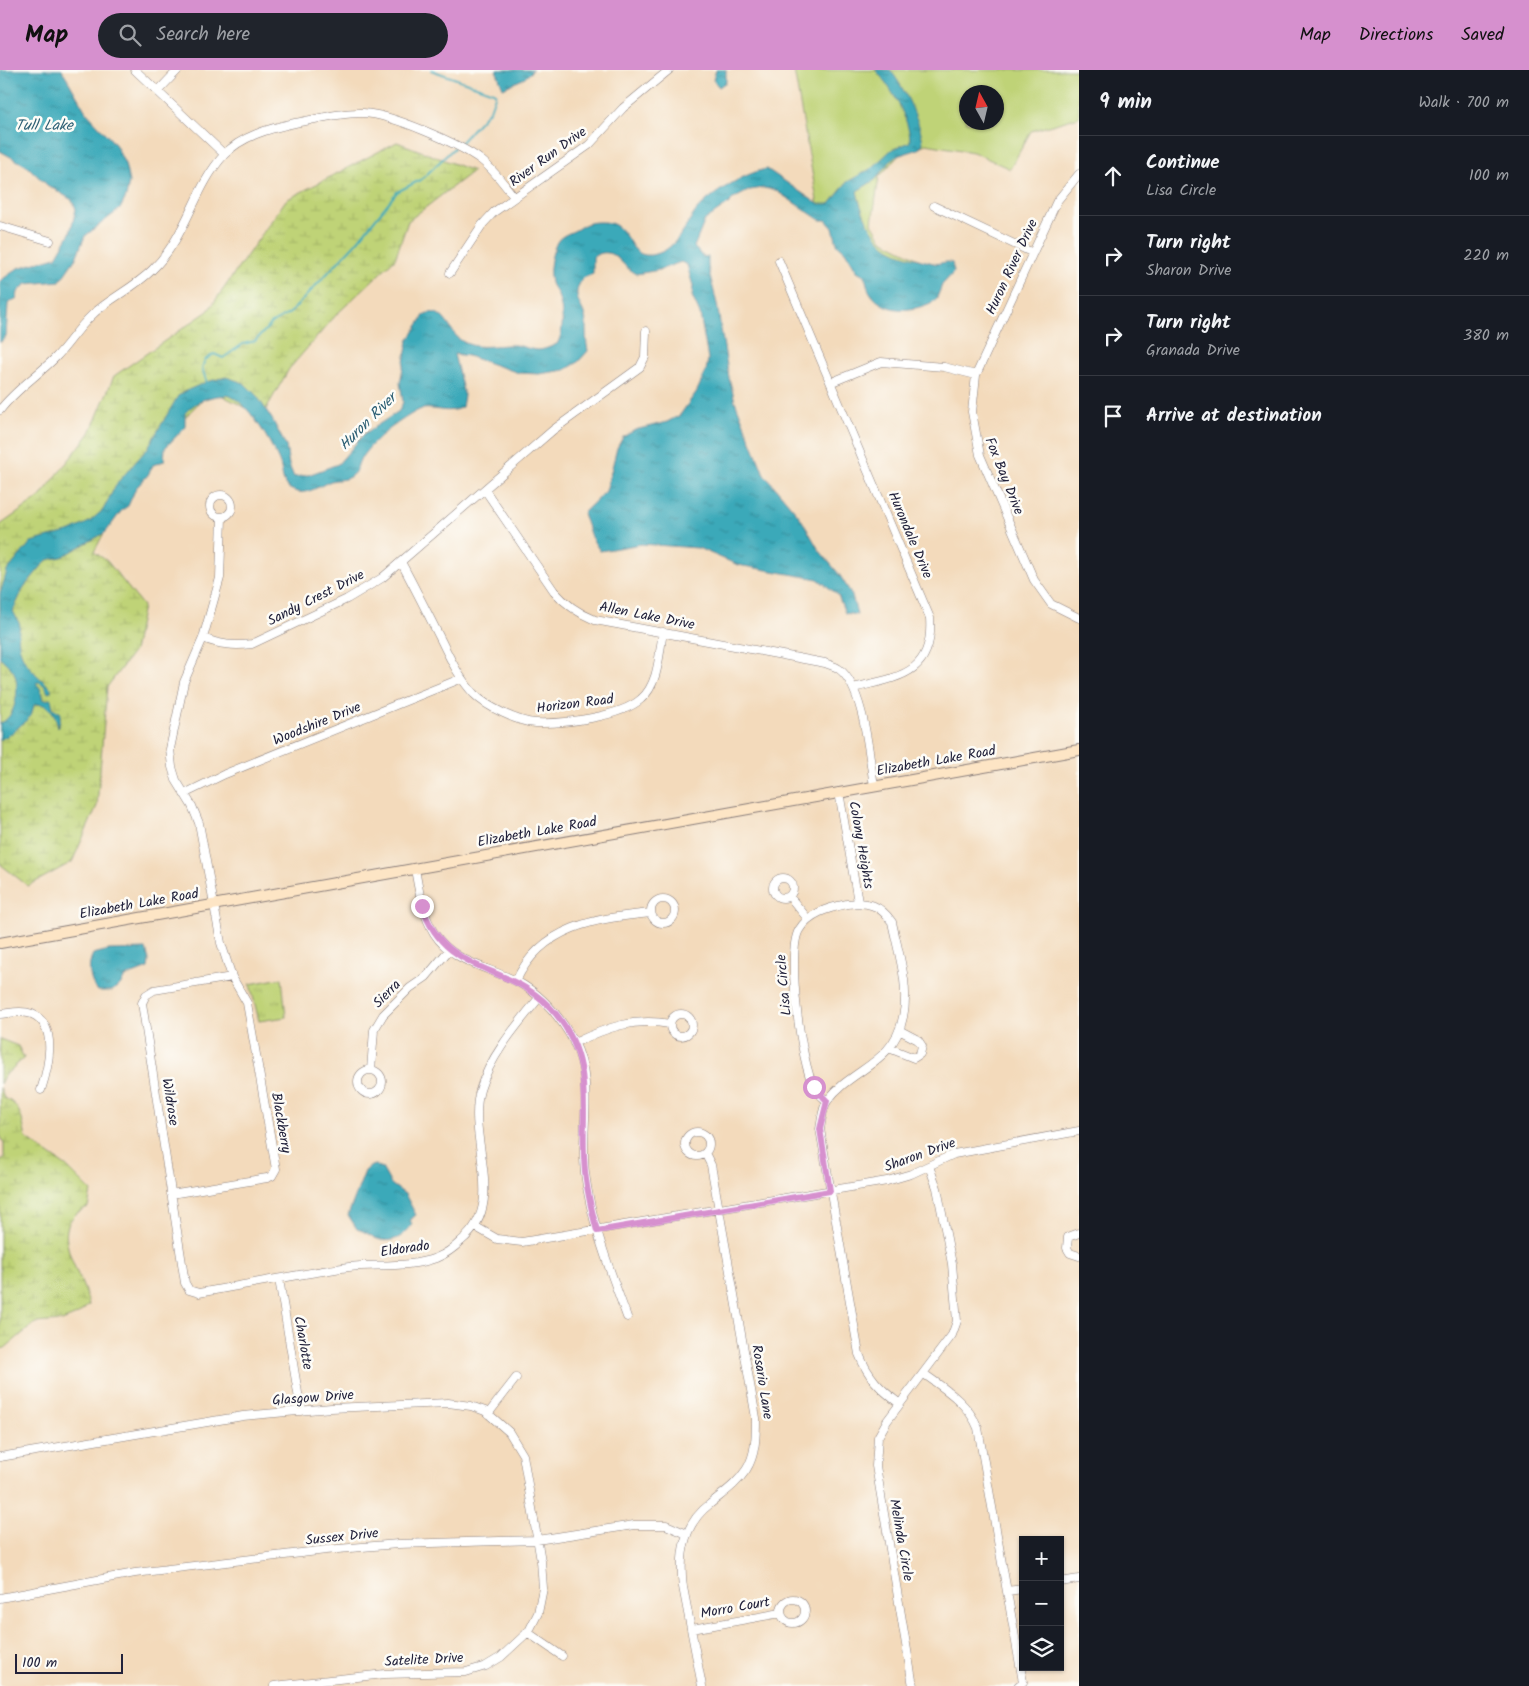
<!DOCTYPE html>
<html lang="en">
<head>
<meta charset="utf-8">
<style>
  :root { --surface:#171b24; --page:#20242c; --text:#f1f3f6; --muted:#9ea1a6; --line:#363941; --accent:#d690ce }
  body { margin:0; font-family:Kalam,sans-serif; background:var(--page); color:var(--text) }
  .controls { position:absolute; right:15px; bottom:15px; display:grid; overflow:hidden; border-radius:0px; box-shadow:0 1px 4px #0004 }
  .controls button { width:45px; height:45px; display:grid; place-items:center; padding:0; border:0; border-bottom:1px solid var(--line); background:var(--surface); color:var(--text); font:25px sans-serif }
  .compass { position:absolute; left:959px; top:15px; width:45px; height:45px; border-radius:50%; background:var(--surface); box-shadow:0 1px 4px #0004; rotate:352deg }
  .scale { position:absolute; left:15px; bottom:12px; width:108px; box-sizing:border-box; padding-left:5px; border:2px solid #22223b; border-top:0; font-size:14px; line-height:18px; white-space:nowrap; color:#22223b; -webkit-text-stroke:4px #fdfcf7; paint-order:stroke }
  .stop { position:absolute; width:15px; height:15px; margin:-11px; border:4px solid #d690ce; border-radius:50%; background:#fff }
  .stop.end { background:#d690ce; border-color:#fff; box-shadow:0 1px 5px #0008 }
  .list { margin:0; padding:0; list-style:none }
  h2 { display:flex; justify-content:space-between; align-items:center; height:65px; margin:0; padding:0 20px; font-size:21px }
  h2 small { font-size:16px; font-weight:400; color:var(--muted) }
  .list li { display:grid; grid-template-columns:32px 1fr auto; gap:15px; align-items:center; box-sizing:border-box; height:80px; padding:0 20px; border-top:1px solid var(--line) }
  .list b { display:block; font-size:19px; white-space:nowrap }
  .list p { margin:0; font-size:16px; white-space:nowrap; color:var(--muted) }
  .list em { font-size:16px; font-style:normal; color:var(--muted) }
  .icon { flex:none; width:28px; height:28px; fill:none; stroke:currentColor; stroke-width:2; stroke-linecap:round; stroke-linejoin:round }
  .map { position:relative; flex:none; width:1079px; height:1616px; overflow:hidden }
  header { display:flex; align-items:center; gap:30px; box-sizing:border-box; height:70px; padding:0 25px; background:var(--accent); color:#111 }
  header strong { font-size:24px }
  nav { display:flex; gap:28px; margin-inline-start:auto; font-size:18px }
  .search { width:350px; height:45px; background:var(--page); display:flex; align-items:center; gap:12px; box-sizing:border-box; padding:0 18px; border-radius:28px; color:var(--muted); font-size:19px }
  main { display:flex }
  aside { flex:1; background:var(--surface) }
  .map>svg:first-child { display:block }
</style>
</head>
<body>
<header>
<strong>Map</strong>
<div class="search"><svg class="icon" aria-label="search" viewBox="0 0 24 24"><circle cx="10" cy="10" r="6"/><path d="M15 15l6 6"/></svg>Search here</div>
<nav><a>Map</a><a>Directions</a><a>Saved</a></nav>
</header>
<main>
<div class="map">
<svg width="1079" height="1616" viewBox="0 0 1079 1616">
  <defs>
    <pattern id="wetland-marsh" width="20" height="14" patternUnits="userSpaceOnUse" patternTransform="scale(1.25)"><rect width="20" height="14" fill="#bfd377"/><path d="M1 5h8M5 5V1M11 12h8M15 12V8" fill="none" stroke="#a4b568"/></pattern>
    <pattern id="park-tufts" width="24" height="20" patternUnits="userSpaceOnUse" patternTransform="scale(1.25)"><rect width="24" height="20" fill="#bfd377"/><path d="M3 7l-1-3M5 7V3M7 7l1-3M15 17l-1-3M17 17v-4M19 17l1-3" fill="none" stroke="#a4b568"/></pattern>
    <pattern id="water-ripples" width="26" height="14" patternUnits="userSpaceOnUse" patternTransform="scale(1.25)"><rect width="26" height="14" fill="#3ba9b9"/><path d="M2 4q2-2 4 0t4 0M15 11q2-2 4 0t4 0" fill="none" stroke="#318998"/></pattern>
  </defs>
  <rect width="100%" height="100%" fill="#fdfcf7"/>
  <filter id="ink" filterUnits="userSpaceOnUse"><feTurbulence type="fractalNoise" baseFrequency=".02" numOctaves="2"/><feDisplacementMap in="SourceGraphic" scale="10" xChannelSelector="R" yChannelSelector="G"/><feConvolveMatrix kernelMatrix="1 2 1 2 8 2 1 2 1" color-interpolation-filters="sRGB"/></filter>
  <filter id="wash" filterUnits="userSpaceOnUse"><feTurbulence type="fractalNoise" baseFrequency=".0096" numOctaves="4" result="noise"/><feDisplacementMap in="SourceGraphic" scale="20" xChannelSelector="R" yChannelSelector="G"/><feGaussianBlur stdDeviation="1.12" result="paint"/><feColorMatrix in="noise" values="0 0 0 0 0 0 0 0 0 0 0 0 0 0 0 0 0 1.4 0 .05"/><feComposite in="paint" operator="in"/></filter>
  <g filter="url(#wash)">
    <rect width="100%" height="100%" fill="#f3dabb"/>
    <path fill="#bfd377" stroke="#707a59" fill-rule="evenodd" d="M 794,0 L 1079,0 L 1079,47 L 1031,61 L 1010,99 L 973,82 L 926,74 L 900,84 L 879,107 L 872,153 L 882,170 L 934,197 L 937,229 L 818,136 ZM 966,22 L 996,22 L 996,52 L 966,52 Z"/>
    <path fill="url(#wetland-marsh)" stroke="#707a59" d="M 397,72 L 473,101 L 408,151 L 395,189 L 337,244 L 289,299 L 262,346 L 211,320 L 139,396 L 94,482 L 107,491 L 143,536 L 134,581 L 107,617 L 97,736 L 72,792 L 28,816 L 0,794 L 0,455 L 39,428 L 90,363 L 114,306 L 208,241 L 286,130 Z
      M 0,969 L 18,976 L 24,988 L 4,1006 L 0,1014 Z
      M 0,1017 L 4,1028 C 22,1035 22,1051 26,1068 L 67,1097 L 91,1121 L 88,1137 C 42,1156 83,1203 89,1235 L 77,1245 L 62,1251 L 35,1253 L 5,1278 L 0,1279 L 0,1091 L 4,1089 L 4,1073 L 0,1065 Z"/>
    <path fill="url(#park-tufts)" stroke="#707a59" d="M 282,908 L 286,947 L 259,951 L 250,914 Z"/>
    <path fill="url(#water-ripples)" stroke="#2e667a" d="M 0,0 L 62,0 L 86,42 L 115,74 L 125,94 L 129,112 L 126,127 L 120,139 L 85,166 L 76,188 L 60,211 L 26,214 L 18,222 L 17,228 L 8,234 L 6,266 L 0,273 L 0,211 L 18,198 L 56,187 L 70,163 L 76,139 L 72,130 L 47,115 L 27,96 L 0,81 Z
      M 496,0 L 533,0 L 525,8 L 503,18 Z
      M 716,0 L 726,0 L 726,12 L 719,17 L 713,10 Z
      M 875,0 L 890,0 C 903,15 921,53 923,73 L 919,79 L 894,87 L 875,110 L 857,121 C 861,142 873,170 892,180 C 905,187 920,189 933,193 C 940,195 946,190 952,193 L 954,202 L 942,215 L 936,230 C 916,242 886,245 871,224 C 867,219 867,211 864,205 L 857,201 L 845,181 L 837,174 L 833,158 L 826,150 L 820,150 L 775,120 L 763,118 L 750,120 L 733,129 L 727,135 L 705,150 L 694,177 L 702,186 L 708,187 L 708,197 L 717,234 L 729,308 L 735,331 L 764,404 L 800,447 L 819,480 L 839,504 L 852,525 L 857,545 L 845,543 L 838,525 L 818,509 L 738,495 L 698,478 L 641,474 L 600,481 L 591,467 L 583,443 L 606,421 L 617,378 L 623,367 L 635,360 L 667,352 L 680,345 L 697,321 L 706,301 L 708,289 L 700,244 L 692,226 L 693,216 L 687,195 L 681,192 L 659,200 L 636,204 C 621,197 614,173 593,187 L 593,204 L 583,208 C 568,229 585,234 586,253 C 586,263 586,272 588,281 L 577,293 L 565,300 L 539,304 L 519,303 L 468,286 L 454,284 L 464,325 L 462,337 C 449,345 436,337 422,339 C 416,340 393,356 387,361 C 377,369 368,378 361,388 C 357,394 358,401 352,405 C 346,411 338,409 331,411 C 319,416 305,427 292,420 C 281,416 283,403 280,394 C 273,376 250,335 232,327 C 228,324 222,326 217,326 C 204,328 194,333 185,343 L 185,357 L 165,378 L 164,391 L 153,395 L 148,405 L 136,418 L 128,436 L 122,440 L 106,462 L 62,487 L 47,490 L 24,517 L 13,541 L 20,555 C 13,585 30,599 51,618 L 51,622 L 48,623 L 45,616 L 39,612 L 36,613 L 40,618 L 43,630 L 51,629 L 53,638 L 61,643 L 58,658 C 56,645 49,631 34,635 L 31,646 L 12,663 L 0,670 L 0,653 C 15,649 20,620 15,605 C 13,598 5,593 0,587 L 0,524 L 7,501 L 31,472 L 71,461 L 89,452 L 103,440 L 117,413 L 147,379 L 178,326 L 188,320 L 206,312 L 226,307 L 244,313 L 257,326 L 272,349 L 286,376 L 289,395 L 294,407 L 308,405 L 338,394 L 364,364 L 399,341 L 403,332 L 400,313 L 408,271 L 425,244 C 445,236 449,263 462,271 C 478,281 498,274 515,275 C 523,276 531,280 538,280 C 544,280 552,276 557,274 C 565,261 563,237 557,223 C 555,219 552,217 551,213 C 548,200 551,184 557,172 C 562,164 572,163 579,158 C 586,153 592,152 600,152 C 634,150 624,193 656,184 C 676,179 685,156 696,141 C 709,125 746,102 767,99 L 818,134 L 830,134 L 847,112 L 872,98 L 891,80 L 910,72 C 911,52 890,14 875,0 Z
      M 146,879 L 149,890 L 148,898 L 125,907 L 120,915 L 112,921 L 98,921 C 89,913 87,894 93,884 L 109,880 Z
      M 375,1095 L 382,1098 L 391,1114 L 405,1124 L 416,1145 L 410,1150 L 412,1154 C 405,1167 390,1175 375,1168 C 368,1164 364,1161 357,1159 L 348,1145 L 365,1101 L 371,1096 Z"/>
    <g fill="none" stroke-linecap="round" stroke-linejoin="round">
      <path stroke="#3ba9b9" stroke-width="2" d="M 431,0 L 496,23 L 490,40 L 460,73
        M 207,313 L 202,298 L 205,290 L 214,284 L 223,288 L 243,274 L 255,271 L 272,253 L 290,243 L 356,173 L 397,122 L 422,109 L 454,78"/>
    </g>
  </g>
  <g filter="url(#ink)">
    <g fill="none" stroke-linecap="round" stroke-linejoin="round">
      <defs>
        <path id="street" d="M 135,0 L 224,84
          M 158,21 L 178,0
          M 1079,104 L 1057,131 L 976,305 L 972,342 L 980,385 L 1034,510 L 1051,534 L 1079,548
          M 934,136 L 1033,183
          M 0,156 L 50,171
          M 779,191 L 930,548 C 934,605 898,607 853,618
          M 450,203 L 482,155 L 494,142 L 589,75 L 623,38 L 669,0
          M 832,312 L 881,292 L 944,297 L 976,305
          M 0,340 C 15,320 37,306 55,288 C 68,275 78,258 92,245 C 110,228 134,218 152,200 C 188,165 193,119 224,85 C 241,66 271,58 295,53 C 317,49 341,42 363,43 C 391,44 458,73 481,90 C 494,100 504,114 514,127
          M 485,420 L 554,521 C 566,535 578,543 595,550 L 825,593 C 829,595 835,596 839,599 C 864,617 869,686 874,716
          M210 436a11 11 0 1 1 22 0a11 11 0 1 1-22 0Z
          M 401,492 C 415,518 428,544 441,570 C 451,590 459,608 474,624 C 487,637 518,652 536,653 C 562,654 621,647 641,629 C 659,614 659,583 663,562
          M 203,568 C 220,575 234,576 252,574 L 347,529 L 382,508 L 553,360 L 640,297 L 645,287 L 646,261
          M 839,722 L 858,832
          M 184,724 L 225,704 L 460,609
          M 415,799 C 419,821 422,843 434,863 C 453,893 489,897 518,912 C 542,925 561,948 574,972 C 595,1012 580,1060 585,1103 C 591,1153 610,1200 627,1247
          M773 818a10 10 0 1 1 20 0a10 10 0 1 1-20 0Z
          M 789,826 L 808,849
          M651 841a12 12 0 1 1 24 0a12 12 0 1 1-24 0Z
          M 232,907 L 154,920 L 146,925 L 142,933 L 185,1213 L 189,1220 L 199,1223 C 249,1214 299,1204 349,1197 C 377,1194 409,1198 436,1188 C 446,1184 454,1178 461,1171 C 509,1133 466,1070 480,1020 C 490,986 517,955 539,928
          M 516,911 C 541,856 597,848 651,843
          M670 955a11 11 0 1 1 22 0a11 11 0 1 1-22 0Z
          M 0,944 C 10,943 22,940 32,944 C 59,955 48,999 41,1020
          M 574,973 C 606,958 634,947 670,954
          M 889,978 L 914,988 L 920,984 L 922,976 L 918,970 L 899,960
          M 371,1000 L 374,960 L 383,945 L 410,918 L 426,907 L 449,880
          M358 1012a12 12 0 1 1 24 0a12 12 0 1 1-24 0Z
          M 827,1031 C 822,1027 817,1022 814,1017 C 801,994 786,883 799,860 C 809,843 828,838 847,834 C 868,831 880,835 892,852 C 898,882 910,916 903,947 C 894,994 852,998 828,1030 C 822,1037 822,1050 820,1059 L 859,1284 C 868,1307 880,1319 900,1334
          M685 1074a12 12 0 1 1 24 0a12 12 0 1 1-24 0Z
          M 171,1124 L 267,1108 L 272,1106 L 276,1099 L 247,933 L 232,907 L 221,873 L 199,753 L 192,736 L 176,710 L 172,697 L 170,679 L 184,612 L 203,568 L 220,508 L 222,447
          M 476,1157 L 497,1169 L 522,1172 L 887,1111 L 911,1104 L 954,1084 L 1079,1061
          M 1079,1163 L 1068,1167 L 1067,1178 L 1070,1183 L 1079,1186
          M 279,1209 L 301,1341
          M 924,1304 C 945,1319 968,1333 978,1358 L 1023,1612 L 1018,1616
          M 488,1344 L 516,1308
          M 0,1387 L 243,1346 L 331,1338 L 448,1333 L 471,1336 L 485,1341 L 509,1362 L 523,1385 L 541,1491 L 543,1518 L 538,1543 L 529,1561 L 501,1587 L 486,1596 L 466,1602 L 385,1604 L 274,1616
          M 1060,1512 L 1079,1509
          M 1007,1521 L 1023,1519
          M 0,1528 L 135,1503 L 326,1480 L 398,1474 L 537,1470 L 634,1455 L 666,1455 L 687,1464
          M781 1541a12 12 0 1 1 24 0a12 12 0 1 1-24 0Z
          M 692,1559 L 781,1543
          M 527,1562 L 562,1586
          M 702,1616 L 683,1517 C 679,1486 683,1454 710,1434 C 723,1423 736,1415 746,1400 C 756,1385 756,1365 756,1348 L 711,1095 L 705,1083
          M 913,1616 L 876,1396 L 878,1367 L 887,1351 L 952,1265 L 957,1251 L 952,1194 L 937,1118 L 929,1096"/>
        <path id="secondary" d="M 0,873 L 1079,680"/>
      </defs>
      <use href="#street" stroke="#8a7e7b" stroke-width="9"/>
      <use href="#secondary" stroke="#8a7e7b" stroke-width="12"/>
      <use href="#street" stroke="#fff" stroke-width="8"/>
      <use href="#secondary" stroke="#fde5c5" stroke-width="10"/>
    </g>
  </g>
  <g fill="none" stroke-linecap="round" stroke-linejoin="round" filter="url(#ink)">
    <path stroke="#d690ce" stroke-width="6" d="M 422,836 C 446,909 513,891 556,944 C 597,994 579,1044 585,1101 C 587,1122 592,1142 597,1161 L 830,1121 L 820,1059 L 827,1031 L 814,1017"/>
  </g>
  <g text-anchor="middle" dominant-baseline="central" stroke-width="5" stroke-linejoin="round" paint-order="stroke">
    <g font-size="14" fill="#22223b" stroke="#fdfcf7">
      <text transform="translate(548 87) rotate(-36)">River Run Drive</text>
      <text transform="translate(1012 197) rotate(-65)">Huron River Drive</text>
      <text transform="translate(1004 406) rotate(68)">Fox Bay Drive</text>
      <text transform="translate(910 465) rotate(67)">Hurondale Drive</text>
      <text transform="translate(316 528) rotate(-27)">Sandy Crest Drive</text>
      <text transform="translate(647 546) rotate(11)">Allen Lake Drive</text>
      <text transform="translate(575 634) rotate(-7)">Horizon Road</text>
      <text transform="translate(317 654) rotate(-22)">Woodshire Drive</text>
      <text transform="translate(936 691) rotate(-10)">Elizabeth Lake Road</text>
      <text transform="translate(537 762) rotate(-10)">Elizabeth Lake Road</text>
      <text transform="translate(861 775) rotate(80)">Colony Heights</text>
      <text transform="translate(139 834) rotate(-10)">Elizabeth Lake Road</text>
      <text transform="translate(784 915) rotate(-95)">Lisa Circle</text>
      <text transform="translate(387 924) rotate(-46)">Sierra</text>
      <text transform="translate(170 1032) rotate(81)">Wildrose</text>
      <text transform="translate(281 1053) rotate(80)">Blackberry</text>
      <text transform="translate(920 1085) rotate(-20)">Sharon Drive</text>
      <text transform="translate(405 1179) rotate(-8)">Eldorado</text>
      <text transform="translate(303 1273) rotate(80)">Charlotte</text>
      <text transform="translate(762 1312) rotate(81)">Rosario Lane</text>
      <text transform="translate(313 1328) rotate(-4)">Glasgow Drive</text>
      <text transform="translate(342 1467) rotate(-6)">Sussex Drive</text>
      <text transform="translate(901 1470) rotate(80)">Melinda Circle</text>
      <text transform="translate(735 1538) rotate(-10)">Morro Court</text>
      <text transform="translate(424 1590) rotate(-3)">Satelite Drive</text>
    </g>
    <g font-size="15" font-style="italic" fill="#2d5f74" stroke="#fdfcf7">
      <text x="44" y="56">Tull Lake</text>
      <text transform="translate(368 352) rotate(-45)">Huron River</text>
    </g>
  </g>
</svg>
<div class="controls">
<button>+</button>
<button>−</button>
<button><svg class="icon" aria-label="layers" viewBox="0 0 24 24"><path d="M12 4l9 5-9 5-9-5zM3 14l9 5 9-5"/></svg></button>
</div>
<svg class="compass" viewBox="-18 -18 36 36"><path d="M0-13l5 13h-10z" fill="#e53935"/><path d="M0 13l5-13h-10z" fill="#9ea1a6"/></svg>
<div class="scale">100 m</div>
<div class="stop" style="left:814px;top:1017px"></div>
<div class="stop end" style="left:422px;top:836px"></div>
</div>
<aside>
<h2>9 min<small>Walk · 700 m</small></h2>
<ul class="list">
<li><svg class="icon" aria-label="ahead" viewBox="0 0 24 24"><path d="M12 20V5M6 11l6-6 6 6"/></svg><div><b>Continue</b><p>Lisa Circle</p></div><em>100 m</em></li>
<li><svg class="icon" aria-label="right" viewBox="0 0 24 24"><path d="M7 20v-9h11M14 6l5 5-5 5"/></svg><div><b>Turn right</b><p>Sharon Drive</p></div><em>220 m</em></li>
<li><svg class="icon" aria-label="right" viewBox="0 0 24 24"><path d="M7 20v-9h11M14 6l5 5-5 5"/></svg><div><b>Turn right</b><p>Granada Drive</p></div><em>380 m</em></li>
<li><svg class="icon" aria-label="arrive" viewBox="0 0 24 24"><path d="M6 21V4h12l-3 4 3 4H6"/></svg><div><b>Arrive at destination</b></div></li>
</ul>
</aside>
</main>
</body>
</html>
